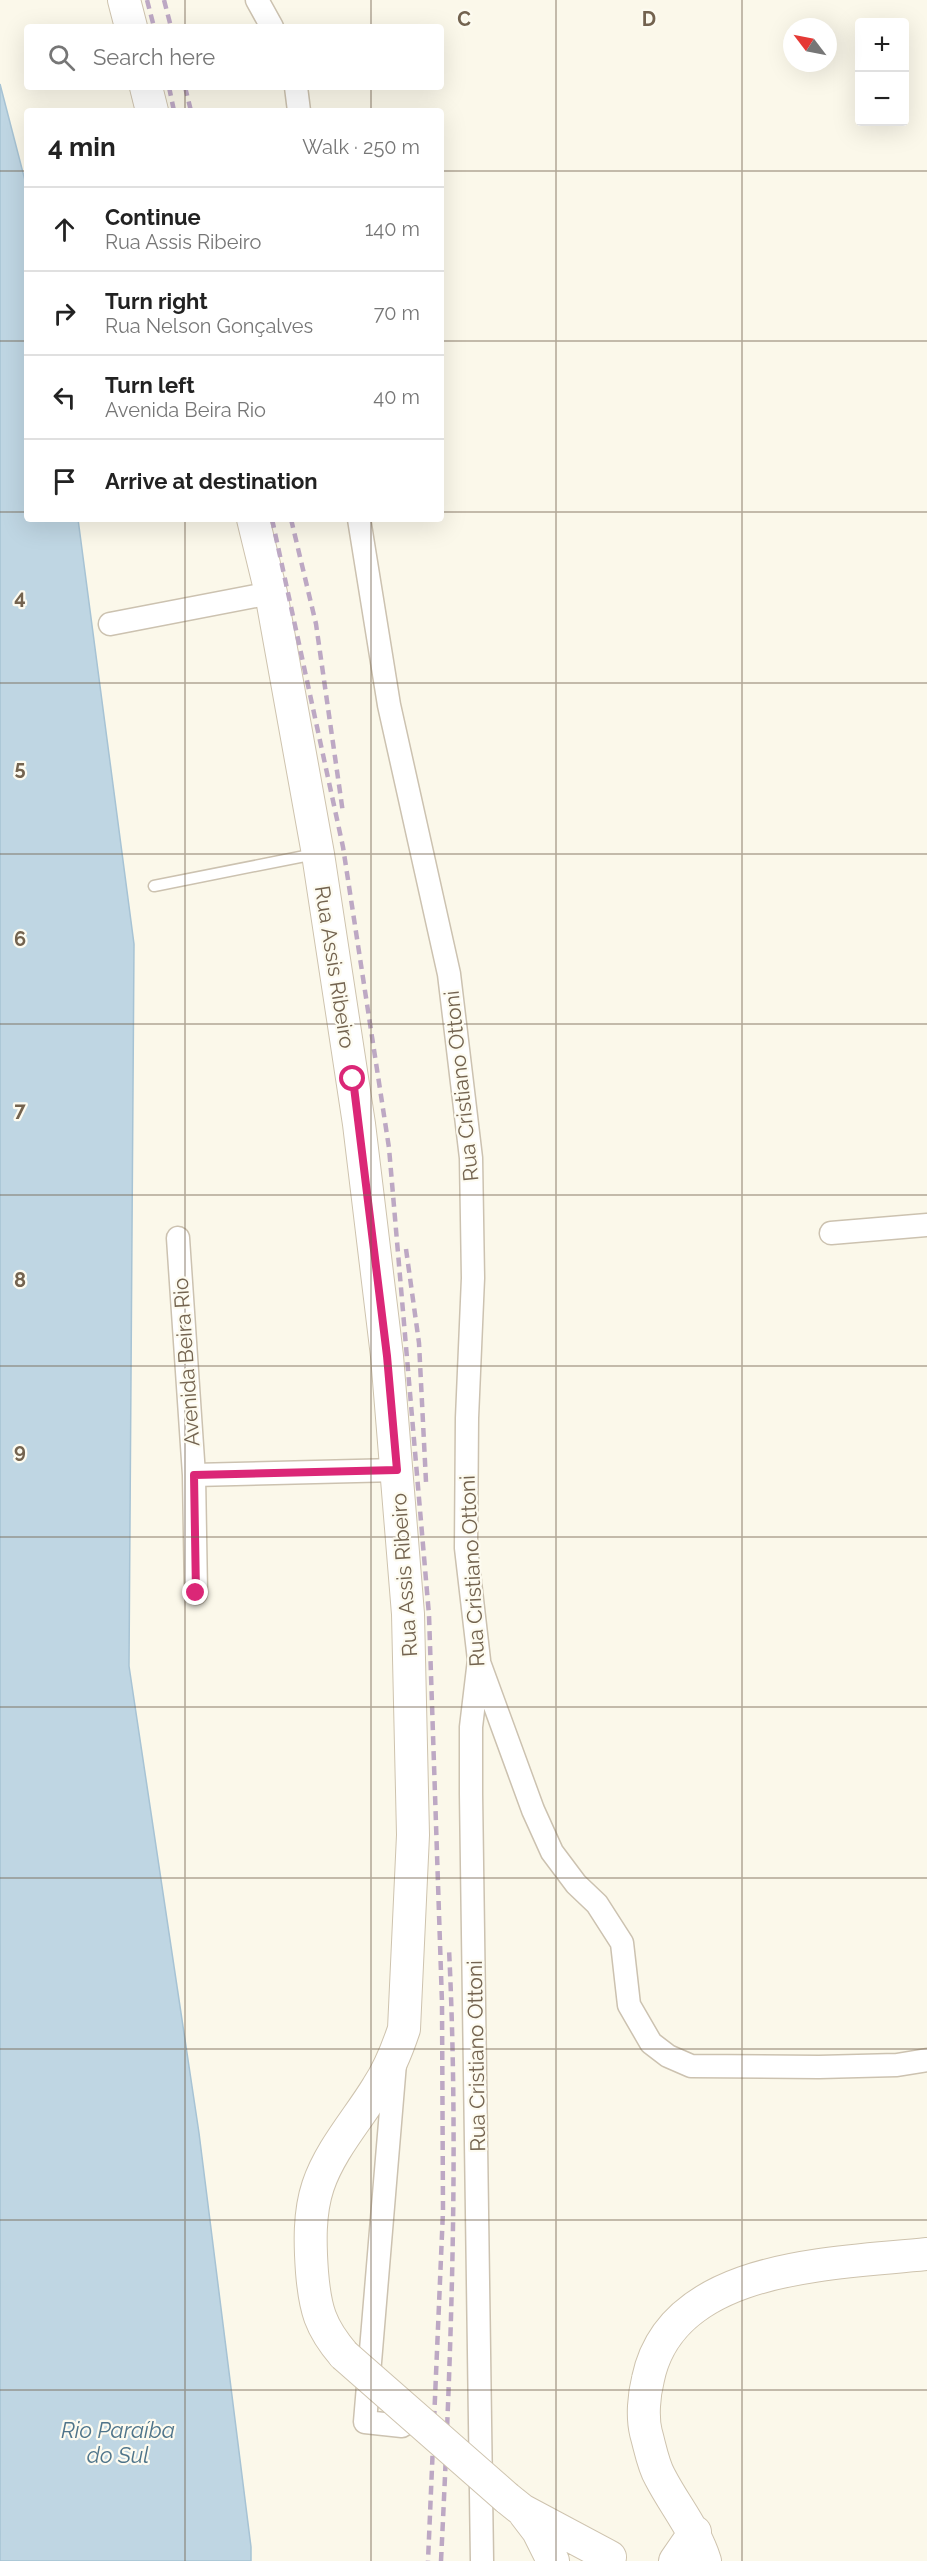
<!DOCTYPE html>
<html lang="en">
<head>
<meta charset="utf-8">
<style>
  :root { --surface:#fff; --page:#f6f6f6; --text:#222; --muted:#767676; --line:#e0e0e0 }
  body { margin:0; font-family:Raleway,sans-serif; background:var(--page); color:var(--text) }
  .controls { position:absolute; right:18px; top:18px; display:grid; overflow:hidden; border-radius:6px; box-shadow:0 6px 24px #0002 }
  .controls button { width:54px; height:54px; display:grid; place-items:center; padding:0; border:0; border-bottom:2px solid var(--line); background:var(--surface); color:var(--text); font:30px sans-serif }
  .compass { position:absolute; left:783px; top:18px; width:54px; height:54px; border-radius:50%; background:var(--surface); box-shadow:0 6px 24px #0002; rotate:302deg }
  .stop { position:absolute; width:18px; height:18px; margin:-14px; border:4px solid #db2777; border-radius:50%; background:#fff }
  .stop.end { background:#db2777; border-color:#fff; box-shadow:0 2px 6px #0008 }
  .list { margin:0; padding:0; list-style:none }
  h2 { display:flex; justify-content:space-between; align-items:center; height:78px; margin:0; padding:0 24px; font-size:26px }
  h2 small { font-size:20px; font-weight:400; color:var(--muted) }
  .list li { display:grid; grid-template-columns:39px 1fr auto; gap:18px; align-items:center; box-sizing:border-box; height:84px; padding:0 24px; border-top:2px solid var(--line) }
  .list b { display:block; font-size:22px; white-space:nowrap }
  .list p { margin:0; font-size:20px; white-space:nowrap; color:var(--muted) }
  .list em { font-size:20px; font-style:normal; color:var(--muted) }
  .icon { flex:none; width:33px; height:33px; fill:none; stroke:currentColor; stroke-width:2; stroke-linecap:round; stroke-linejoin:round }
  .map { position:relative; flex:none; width:927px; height:2561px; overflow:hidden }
  .search { position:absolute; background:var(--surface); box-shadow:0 6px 24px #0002; left:24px; top:24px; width:420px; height:66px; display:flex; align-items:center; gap:15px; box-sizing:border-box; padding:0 21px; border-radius:6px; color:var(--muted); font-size:22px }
  .panel { position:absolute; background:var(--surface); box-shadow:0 6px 24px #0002; left:24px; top:108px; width:420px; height:414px; border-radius:6px }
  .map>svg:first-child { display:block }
</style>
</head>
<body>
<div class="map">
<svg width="927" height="2561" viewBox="0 0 927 2561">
  <rect width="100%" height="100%" fill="#fbf8ea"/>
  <path fill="#bfd6e3" stroke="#a7c3d4" stroke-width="1.5" d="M 0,84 L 27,188 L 27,519 L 78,519 L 134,944 L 129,1666 L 199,2133 L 251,2547 L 251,2561 L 0,2561 Z"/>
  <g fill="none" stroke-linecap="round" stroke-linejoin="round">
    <defs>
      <path id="lane" d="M 154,886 L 315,854"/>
      <path id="street" d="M 257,0 L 272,27
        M 296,87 L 299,111
        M 359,519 L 389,705 L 449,974 L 471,1158 L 473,1278 L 467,1418 L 466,1548 L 479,1660 L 471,1727 L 471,1794 L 482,2561
        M 110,624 L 271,593
        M 831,1233 L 927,1225
        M 178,1238 L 194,1475 L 196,1593
        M 194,1475 L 397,1470
        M 480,1665 L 533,1810 L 552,1852 L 576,1884 L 597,1904 L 622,1943 L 629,2005 L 651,2043 L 668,2056 L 691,2066 L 819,2067 L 897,2065 L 927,2060
        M 395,2063 L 365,2422 L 402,2426"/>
      <path id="secondary" d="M 124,0 L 131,27
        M 146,87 L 152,111
        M 253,519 L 271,593 L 318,854 L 359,1124 L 387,1356 L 408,1614 L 413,1835 L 404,2029 C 397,2050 389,2070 377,2088 C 358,2119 330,2150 318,2186 C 309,2213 310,2244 312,2272 C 315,2309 320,2327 344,2355
        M 507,2498 L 522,2510 L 610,2557
        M 525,2514 L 538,2531 L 553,2561
        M 675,2561 L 695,2532
        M 705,2561 C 695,2529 675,2506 660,2477 C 653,2465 650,2447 646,2433 C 642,2417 644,2395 648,2379 C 672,2263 835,2264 927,2254"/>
    </defs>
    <use href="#lane" stroke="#ccc2b0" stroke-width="13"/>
    <use href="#street" stroke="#ccc2b0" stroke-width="25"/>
    <use href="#secondary" stroke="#cec3ae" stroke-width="34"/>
    <use href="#lane" stroke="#fff" stroke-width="10"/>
    <use href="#street" stroke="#fff" stroke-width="22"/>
    <use href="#secondary" stroke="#fff" stroke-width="32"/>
    <path stroke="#bda8c4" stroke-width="4.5" stroke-dasharray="9 6" stroke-linecap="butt" d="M 147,0 L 154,27
      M 164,0 L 171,27
      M 169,87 L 174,111
      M 185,87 L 191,111
      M 272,519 L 343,847 L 389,1148 L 429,1615 L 442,2003 L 443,2211 L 428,2561
      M 291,519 L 316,624 L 343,813
      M 406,1249 L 419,1343 L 426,1482
      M 441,2561 C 451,2357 459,2153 449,1949"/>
    <defs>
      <path id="secondary-bridge" d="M 344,2355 L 507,2498"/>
    </defs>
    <use href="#secondary-bridge" stroke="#cec3ae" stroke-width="34" stroke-linecap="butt"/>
    <use href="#secondary-bridge" stroke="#fff" stroke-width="32"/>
  </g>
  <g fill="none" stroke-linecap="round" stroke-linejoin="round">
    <path stroke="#db2777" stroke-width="8" d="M 196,1593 L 194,1475 L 397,1470 L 387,1356 L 353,1079"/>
  </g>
  <path fill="none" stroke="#73634f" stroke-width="1.5" stroke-opacity="0.55" d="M 185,0 L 185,27M 371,0 L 371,27M 556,0 L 556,2561M 742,0 L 742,2561M 185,87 L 185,111M 371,87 L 371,111M 0,171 L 27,171M 441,171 L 927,171M 0,341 L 27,341M 441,341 L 927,341M 0,512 L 27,512M 441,512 L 927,512M 185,519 L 185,2561M 371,519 L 371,2561M 0,683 L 927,683M 0,854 L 927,854M 0,1024 L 927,1024M 0,1195 L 927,1195M 0,1366 L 927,1366M 0,1537 L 927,1537M 0,1707 L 927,1707M 0,1878 L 927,1878M 0,2049 L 927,2049M 0,2220 L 927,2220M 0,2390 L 927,2390"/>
  <g text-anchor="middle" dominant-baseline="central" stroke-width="4.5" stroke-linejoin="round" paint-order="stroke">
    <g font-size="21" fill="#73634f" stroke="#fdfbf0">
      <text transform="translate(335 967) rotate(81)">Rua Assis Ribeiro</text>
      <text transform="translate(461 1086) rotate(-96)">Rua Cristiano Ottoni</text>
      <text transform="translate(186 1362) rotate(-94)">Avenida Beira Rio</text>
      <text transform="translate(472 1571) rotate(-93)">Rua Cristiano Ottoni</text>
      <text transform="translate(404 1575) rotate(-94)">Rua Assis Ribeiro</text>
      <text transform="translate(476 2056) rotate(-91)">Rua Cristiano Ottoni</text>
    </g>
    <g font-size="22" font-style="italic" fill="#4e748a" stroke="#fdfbf0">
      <text x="118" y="2430">Rio Paraíba<tspan x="118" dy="25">do Sul</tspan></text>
    </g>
  </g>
  <g font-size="20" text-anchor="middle" font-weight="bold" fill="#73634f" stroke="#fdfbf0" stroke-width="4.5" stroke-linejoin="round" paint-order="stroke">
    <text x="464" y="26">C</text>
    <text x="649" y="26">D</text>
    <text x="20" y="604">4</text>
    <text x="20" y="775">5</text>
    <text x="20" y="946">6</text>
    <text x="20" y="1117">7</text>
    <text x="20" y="1287">8</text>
    <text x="20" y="1458">9</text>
  </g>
</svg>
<div class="controls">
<button>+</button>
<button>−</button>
</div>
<svg class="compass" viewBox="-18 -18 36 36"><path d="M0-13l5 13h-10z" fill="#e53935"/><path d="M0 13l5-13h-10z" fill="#767676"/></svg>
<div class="stop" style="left:353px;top:1079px"></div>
<div class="stop end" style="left:196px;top:1593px"></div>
<div class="search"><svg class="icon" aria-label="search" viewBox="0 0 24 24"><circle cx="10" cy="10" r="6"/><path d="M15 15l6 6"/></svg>Search here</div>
<section class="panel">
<h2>4 min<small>Walk · 250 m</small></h2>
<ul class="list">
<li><svg class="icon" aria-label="ahead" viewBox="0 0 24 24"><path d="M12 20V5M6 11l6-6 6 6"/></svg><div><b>Continue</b><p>Rua Assis Ribeiro</p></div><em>140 m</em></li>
<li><svg class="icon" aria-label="right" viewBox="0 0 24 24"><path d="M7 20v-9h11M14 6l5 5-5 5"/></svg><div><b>Turn right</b><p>Rua Nelson Gonçalves</p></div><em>70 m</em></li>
<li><svg class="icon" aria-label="left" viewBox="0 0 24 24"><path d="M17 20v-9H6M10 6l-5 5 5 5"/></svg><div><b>Turn left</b><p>Avenida Beira Rio</p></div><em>40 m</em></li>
<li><svg class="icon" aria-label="arrive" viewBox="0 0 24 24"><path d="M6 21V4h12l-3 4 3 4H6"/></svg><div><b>Arrive at destination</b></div></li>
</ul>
</section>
</div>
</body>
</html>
